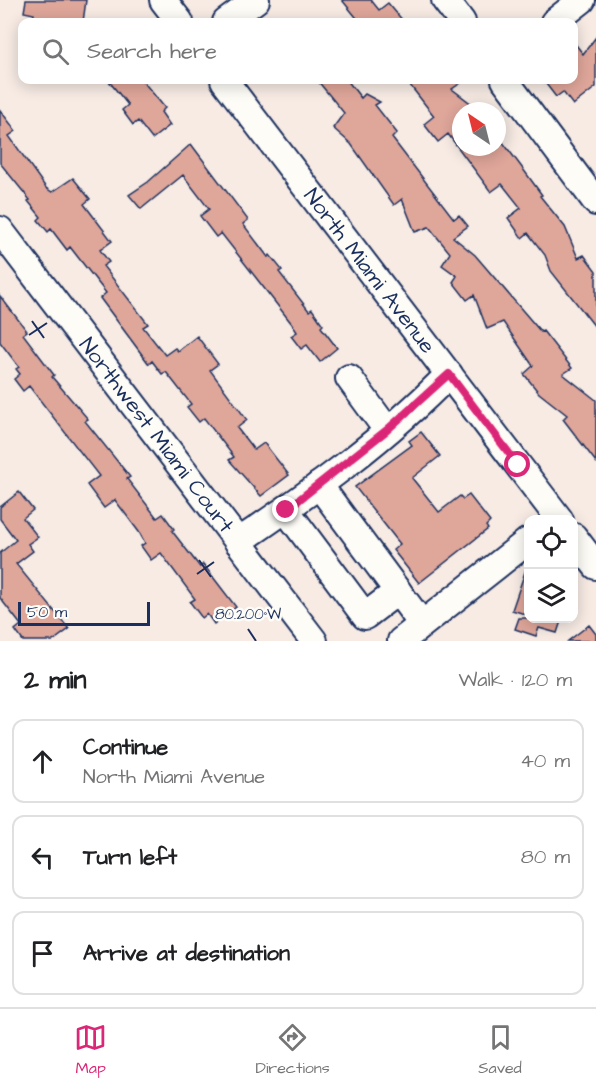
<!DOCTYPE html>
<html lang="en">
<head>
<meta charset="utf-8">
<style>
  :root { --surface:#fff; --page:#f6f6f6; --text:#202124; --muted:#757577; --line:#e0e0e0; --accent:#db2777 }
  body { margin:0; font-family:"Architects Daughter",sans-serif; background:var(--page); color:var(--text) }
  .controls { position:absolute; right:18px; bottom:18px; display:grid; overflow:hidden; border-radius:12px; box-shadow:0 3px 15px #0003 }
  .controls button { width:54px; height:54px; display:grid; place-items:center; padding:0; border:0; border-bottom:2px solid var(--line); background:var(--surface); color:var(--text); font:30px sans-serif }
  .compass { position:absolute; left:452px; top:102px; width:54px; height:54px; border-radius:50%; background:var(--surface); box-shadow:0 3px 15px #0003; rotate:325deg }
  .scale { position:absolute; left:18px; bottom:15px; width:132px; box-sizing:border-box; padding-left:6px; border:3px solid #1b2f5e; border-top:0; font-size:16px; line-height:21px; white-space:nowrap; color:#1b2f5e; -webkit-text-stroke:4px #fdfcf7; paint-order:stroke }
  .stop { position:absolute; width:18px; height:18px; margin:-14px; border:4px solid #db2777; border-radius:50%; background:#fff }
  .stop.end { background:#db2777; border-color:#fff; box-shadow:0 2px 6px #0008 }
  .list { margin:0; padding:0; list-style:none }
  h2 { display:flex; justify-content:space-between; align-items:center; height:78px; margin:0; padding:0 24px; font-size:26px }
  h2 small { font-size:20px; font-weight:400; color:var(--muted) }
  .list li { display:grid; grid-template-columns:39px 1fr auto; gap:18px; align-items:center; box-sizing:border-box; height:84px; margin:0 12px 12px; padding:0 12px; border:2px solid var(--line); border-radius:12px }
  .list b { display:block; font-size:22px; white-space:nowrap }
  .list p { margin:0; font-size:20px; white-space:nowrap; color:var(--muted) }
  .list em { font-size:20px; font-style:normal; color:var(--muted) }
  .icon { flex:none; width:33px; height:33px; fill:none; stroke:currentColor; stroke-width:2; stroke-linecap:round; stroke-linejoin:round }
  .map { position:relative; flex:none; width:596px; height:641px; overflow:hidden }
  .search { position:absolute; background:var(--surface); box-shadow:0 3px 15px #0003; left:18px; right:18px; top:18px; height:66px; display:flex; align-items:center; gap:15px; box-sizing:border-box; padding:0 21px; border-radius:12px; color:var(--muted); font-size:22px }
  .sheet { height:366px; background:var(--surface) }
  nav { display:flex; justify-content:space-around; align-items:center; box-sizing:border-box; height:84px; border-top:2px solid var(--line); background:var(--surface); font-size:16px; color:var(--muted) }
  nav a { display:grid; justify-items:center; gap:3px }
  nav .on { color:var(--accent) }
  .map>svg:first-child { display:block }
</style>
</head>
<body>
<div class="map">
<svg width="596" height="641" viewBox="0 0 596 641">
  <rect width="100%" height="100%" fill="#f7ebe4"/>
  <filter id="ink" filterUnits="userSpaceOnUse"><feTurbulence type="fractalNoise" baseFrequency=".0167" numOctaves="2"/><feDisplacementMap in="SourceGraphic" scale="12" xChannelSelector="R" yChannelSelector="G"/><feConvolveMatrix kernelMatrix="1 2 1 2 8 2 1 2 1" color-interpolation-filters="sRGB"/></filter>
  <g filter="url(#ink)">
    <path fill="#dfa69a" stroke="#1b2f5e" stroke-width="1.5" d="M 26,0 L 86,0 L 83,22 L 33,22 L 34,14 L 24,12 Z
      M 342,0 L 371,0 L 379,10 L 388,3 L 404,22 L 360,22 Z
      M 596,37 L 596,87 L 573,105 L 563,92 L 556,97 L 543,80 L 573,80 L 573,41 L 583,54 Z
      M 108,80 L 142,80 L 165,108 L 161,112 L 170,125 L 152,139 L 138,121 L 133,125 L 122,110 L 128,105 Z
      M 317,80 L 347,80 L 361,98 L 365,94 L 380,102 L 375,105 L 397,133 L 392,138 L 454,219 L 459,215 L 468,226 L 453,237 L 475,255 L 541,332 L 543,331 L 572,368 L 563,374 L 596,400 L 596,462 L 563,419 L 567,415 L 539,393 L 524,374 L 533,366 L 503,322 L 487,329 L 474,295 L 467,300 L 453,282 L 457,276 L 442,265 L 450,253 L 429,227 L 415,232 L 402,199 L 394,205 L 351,144 L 333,128 L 344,113 Z
      M 406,80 L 465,80 L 452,89 L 481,111 L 461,111 L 461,147 L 497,147 L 502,141 L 523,169 L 542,195 L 540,196 L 565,227 L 578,258 L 584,255 L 596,271 L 596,328 L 551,271 L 545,255 L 528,233 L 522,238 L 508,218 L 521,208 L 502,184 L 491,192 L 448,134 L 438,142 L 424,124 L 434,116 Z
      M 0,110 L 16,131 L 9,136 L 46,188 L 52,192 L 73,178 L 90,199 L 84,204 L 112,241 L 100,250 L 109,262 L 103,266 L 148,324 L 143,327 L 165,355 L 175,348 L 178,351 L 197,336 L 218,364 L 210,370 L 247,420 L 237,428 L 254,450 L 264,443 L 289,475 L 261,496 L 229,460 L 234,457 L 204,418 L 199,422 L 187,407 L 191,404 L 166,372 L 162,374 L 152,361 L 149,364 L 100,298 L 106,293 L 70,247 L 67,250 L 51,229 L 48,232 L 38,220 L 41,217 L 28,201 L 30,200 L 0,163 Z
      M 191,144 L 248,220 L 243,224 L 268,257 L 270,255 L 282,270 L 279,272 L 309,311 L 312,309 L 323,325 L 321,327 L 337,348 L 320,362 L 307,345 L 301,349 L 291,336 L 297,332 L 292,324 L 221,233 L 216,237 L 200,216 L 209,209 L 183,175 L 141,209 L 129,195 L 148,182 Z
      M 0,296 L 27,331 L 23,334 L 54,375 L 52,377 L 88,419 L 85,421 L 130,477 L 127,479 L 157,518 L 163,514 L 174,529 L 172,531 L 200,567 L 203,564 L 236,607 L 214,624 L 207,614 L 202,618 L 190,602 L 195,599 L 161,553 L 151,560 L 141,546 L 145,543 L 139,532 L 115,500 L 104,508 L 87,485 L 99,476 L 29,386 L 23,391 L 14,379 L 20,374 L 16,369 L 19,367 L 0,342 Z
      M 421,432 L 440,456 L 412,478 L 439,512 L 460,496 L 463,499 L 469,495 L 490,522 L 486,526 L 488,529 L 419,583 L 393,550 L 400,544 L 355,487 L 412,445 L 409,441 Z
      M 19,492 L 33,510 L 23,518 L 38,537 L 28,544 L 33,551 L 16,564 L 69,629 L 53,641 L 23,641 L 15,630 L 21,625 L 0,598 L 0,553 L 16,540 L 0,519 L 0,507 Z
      M 526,569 L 528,569 L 528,615 L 512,610 Z
      M 519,618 L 562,618 L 557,633 L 539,628 L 536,636 L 515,629 Z
      M 589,625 L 596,634 L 596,641 L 568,641 Z"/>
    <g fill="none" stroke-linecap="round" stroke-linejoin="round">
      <defs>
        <g id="minor">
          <path d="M 163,0 L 180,22"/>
          <path d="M 445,0 L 462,22"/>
          <path d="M 226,22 L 256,0"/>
          <path d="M 554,22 L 582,0"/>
          <path id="s1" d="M 224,80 L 560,520"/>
          <path d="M 505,80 L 596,202"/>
          <path id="s2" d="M 0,230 L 314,641"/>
          <path d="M 349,378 L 387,430"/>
          <path d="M 319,485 L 422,624"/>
          <path d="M 286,510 L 365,616 L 398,591"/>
          <path d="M 574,537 L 596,566"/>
          <path d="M 238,542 C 312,492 387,438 449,374"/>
          <path d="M 401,641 L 528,541"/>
        </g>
      </defs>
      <use href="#minor" stroke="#1b2f5e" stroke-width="30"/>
      <use href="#minor" stroke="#fdfcf7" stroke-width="26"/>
    </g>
  </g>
  <g fill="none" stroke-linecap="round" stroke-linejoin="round" filter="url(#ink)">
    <path stroke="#db2777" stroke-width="8" d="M 286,510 L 387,430 L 449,374 L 518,465"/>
  </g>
  <path fill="none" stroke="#1b2f5e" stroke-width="2" d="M 32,321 L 44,338M 29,335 L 47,323M 199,560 L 211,577M 197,574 L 214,562M 248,629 L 256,641"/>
  <g text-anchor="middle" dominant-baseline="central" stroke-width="5" stroke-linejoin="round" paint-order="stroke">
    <g font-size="22" fill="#1b2f5e" stroke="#fdfcf7">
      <text stroke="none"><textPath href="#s1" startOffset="240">North Miami Avenue</textPath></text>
      <text stroke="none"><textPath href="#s2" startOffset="258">Northwest Miami Court</textPath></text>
    </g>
  </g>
  <g font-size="15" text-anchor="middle" fill="#1b2f5e" stroke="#fdfcf7" stroke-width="5" stroke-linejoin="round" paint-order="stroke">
    <text x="248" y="619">80.200°W</text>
  </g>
</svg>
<div class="controls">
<button><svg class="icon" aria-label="locate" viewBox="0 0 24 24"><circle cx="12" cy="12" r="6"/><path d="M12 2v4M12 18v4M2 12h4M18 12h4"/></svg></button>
<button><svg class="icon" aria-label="layers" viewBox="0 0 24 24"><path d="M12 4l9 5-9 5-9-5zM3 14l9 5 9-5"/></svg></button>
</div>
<svg class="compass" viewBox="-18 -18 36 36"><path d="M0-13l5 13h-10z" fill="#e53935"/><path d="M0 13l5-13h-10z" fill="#757577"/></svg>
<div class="scale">50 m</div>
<div class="stop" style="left:518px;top:465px"></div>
<div class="stop end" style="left:286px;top:510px"></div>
<div class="search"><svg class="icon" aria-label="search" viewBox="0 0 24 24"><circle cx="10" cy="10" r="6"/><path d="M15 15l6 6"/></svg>Search here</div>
</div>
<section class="sheet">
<h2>2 min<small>Walk · 120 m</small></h2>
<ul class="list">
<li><svg class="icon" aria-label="ahead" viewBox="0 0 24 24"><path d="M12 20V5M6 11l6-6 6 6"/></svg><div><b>Continue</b><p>North Miami Avenue</p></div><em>40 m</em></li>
<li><svg class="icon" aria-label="left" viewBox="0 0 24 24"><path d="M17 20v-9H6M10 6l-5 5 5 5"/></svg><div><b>Turn left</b></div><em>80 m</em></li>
<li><svg class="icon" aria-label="arrive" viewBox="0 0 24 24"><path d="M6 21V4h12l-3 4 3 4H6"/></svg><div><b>Arrive at destination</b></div></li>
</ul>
</section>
<nav>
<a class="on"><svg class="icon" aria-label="map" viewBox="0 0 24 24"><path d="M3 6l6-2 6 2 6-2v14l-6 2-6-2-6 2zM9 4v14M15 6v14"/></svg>Map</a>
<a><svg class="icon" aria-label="directions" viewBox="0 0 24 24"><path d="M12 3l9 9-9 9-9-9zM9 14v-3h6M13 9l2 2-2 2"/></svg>Directions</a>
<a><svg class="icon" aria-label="saved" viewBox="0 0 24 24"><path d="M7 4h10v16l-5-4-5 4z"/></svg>Saved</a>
</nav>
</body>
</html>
